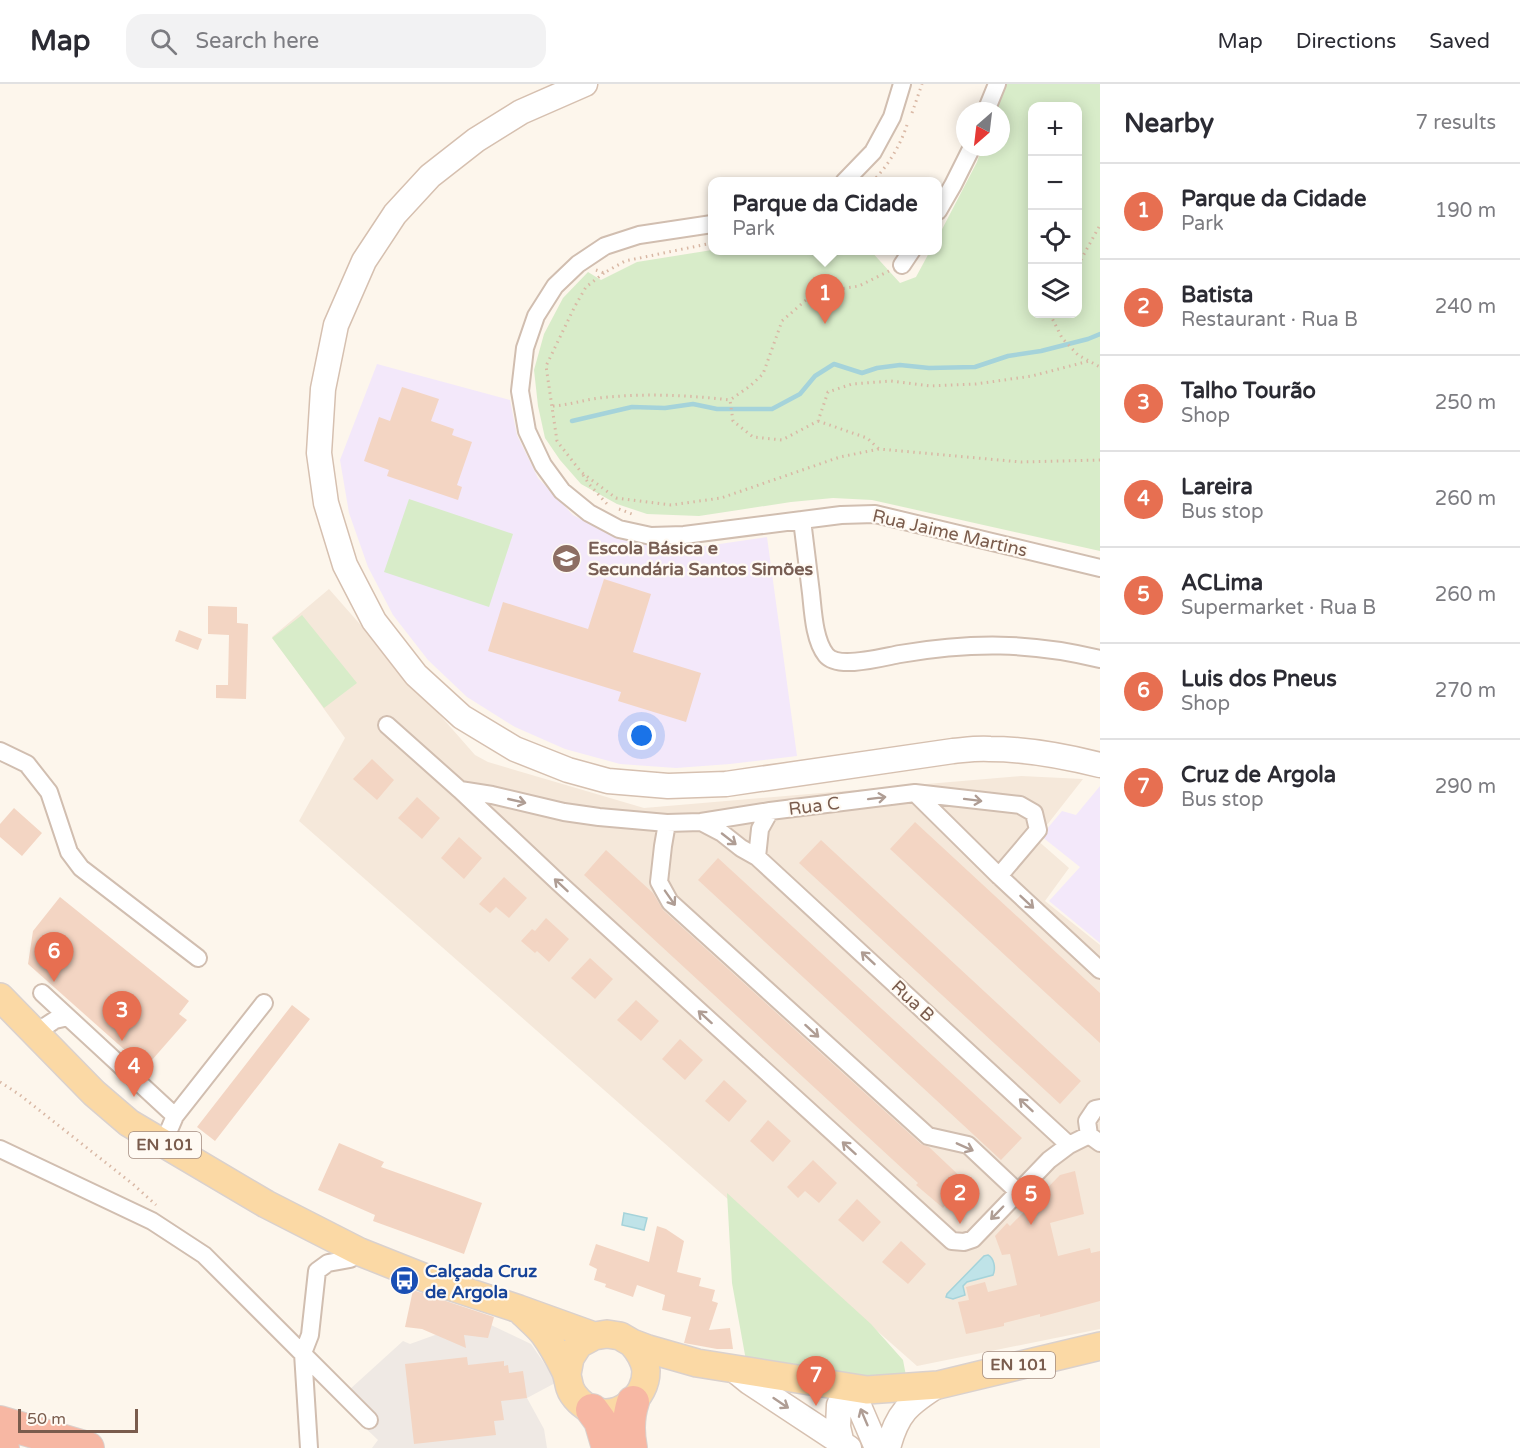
<!DOCTYPE html>
<html lang="en">
<head>
<meta charset="utf-8">
<style>
  :root { --surface:#fff; --page:#f2f2f3; --text:#2b2b33; --muted:#7c7c81; --line:#e1e1e2; --accent:#e76f51 }
  body { margin:0; font-family:"Varela Round",sans-serif; background:var(--page); color:var(--text) }
  .controls { position:absolute; right:18px; top:18px; display:grid; overflow:hidden; border-radius:12px; box-shadow:0 3px 15px #0003 }
  .controls button { width:54px; height:54px; display:grid; place-items:center; padding:0; border:0; border-bottom:2px solid var(--line); background:var(--surface); color:var(--text); font:30px sans-serif }
  .compass { position:absolute; left:956px; top:18px; width:54px; height:54px; border-radius:50%; background:var(--surface); box-shadow:0 3px 15px #0003; rotate:208deg }
  .scale { position:absolute; left:18px; bottom:15px; width:120px; box-sizing:border-box; padding-left:6px; border:3px solid #7a5c4d; border-top:0; font-size:16px; line-height:21px; white-space:nowrap; color:#7a5c4d; -webkit-text-stroke:4px #fffaf3; paint-order:stroke }
  .you { position:absolute; left:642px; top:652px; width:21px; height:21px; margin:-15px; border:4px solid #fff; border-radius:50%; background:#1a73e8; box-shadow:0 0 0 9px #1a73e833 }
  .badge { display:grid; place-items:center; width:39px; height:39px; border-radius:50%; background:var(--accent); color:#fff; font-size:20px; font-weight:700 }
  .pin { position:absolute; translate:-50% -50px; filter:drop-shadow(0 2px 3px #0008) }
  .pin::after { content:''; position:absolute; top:32px; width:21px; height:18px; background:inherit; clip-path:polygon(0 0,100% 0,50% 100%) }
  .popup { position:absolute; left:708px; top:93px; width:234px; height:78px; box-sizing:border-box; display:grid; place-content:center; border-radius:12px; background:var(--surface); filter:drop-shadow(0 2px 4px #0005); font-size:20px; white-space:nowrap; color:var(--muted) }
  .popup b { font-size:22px; color:var(--text) }
  .popup::after { content:''; position:absolute; left:50%; top:100%; margin-left:-12px; border:12px solid transparent; border-top-color:var(--surface) }
  .list { margin:0; padding:0; list-style:none }
  h2 { display:flex; justify-content:space-between; align-items:center; height:78px; margin:0; padding:0 24px; font-size:26px }
  h2 small { font-size:20px; font-weight:400; color:var(--muted) }
  .list li { display:grid; grid-template-columns:39px 1fr auto; gap:18px; align-items:center; box-sizing:border-box; height:96px; padding:0 24px; border-top:2px solid var(--line) }
  .list b { display:block; font-size:22px; white-space:nowrap }
  .list p { margin:0; font-size:20px; white-space:nowrap; color:var(--muted) }
  .list em { font-size:20px; font-style:normal; color:var(--muted) }
  .icon { flex:none; width:33px; height:33px; fill:none; stroke:currentColor; stroke-width:2; stroke-linecap:round; stroke-linejoin:round }
  .map { position:relative; flex:none; width:1100px; height:1364px; overflow:hidden }
  header { display:flex; align-items:center; gap:36px; box-sizing:border-box; height:84px; padding:0 30px; background:var(--surface); border-bottom:2px solid var(--line) }
  header strong { font-size:28px }
  nav { display:flex; gap:33px; margin-inline-start:auto; font-size:21px }
  .search { width:420px; height:54px; background:var(--page); display:flex; align-items:center; gap:15px; box-sizing:border-box; padding:0 21px; border-radius:18px; color:var(--muted); font-size:22px }
  main { display:flex }
  aside { flex:1; background:var(--surface) }
  .map>svg:first-child { display:block }
</style>
</head>
<body>
<header>
<strong>Map</strong>
<div class="search"><svg class="icon" aria-label="search" viewBox="0 0 24 24"><circle cx="10" cy="10" r="6"/><path d="M15 15l6 6"/></svg>Search here</div>
<nav><a>Map</a><a>Directions</a><a>Saved</a></nav>
</header>
<main>
<div class="map">
<svg width="1100" height="1364" viewBox="0 0 1100 1364">
  <rect width="100%" height="100%" fill="#fdf6ec"/>
  <path fill="#f5e8da" d="M 329,505 L 475,671 L 488,678 L 644,724 L 1021,692 L 1083,695 L 1036,755 L 1069,784 L 1045,817 L 1100,861 L 1100,1245 L 917,1282 L 299,737 L 345,654 L 272,553 Z"/>
  <path fill="#efe9e4" d="M 491,1241 L 531,1260 L 557,1298 L 527,1314 L 544,1345 L 547,1364 L 372,1364 L 378,1356 L 360,1339 L 349,1306 L 403,1257 L 410,1260 L 435,1251 L 461,1250 Z"/>
  <path fill="#f3e8fa" d="M 377,280 L 510,316 L 517,351 L 538,394 L 573,431 L 618,455 L 668,464 L 699,463 L 767,453 L 797,672 L 730,680 L 676,684 L 620,680 L 565,665 L 515,643 L 467,613 L 428,576 L 393,531 L 368,483 L 349,429 L 340,376 Z
    M 1100,702 L 1100,859 L 1049,817 L 1080,783 L 1041,752 L 1062,727 L 1076,731 Z"/>
  <path fill="#d8ecc9" fill-rule="evenodd" d="M 1003,0 L 1100,0 L 1100,467 L 872,416 L 833,414 L 791,418 L 699,432 L 647,430 L 617,420 L 581,400 L 560,376 L 545,354 L 538,322 L 534,286 L 544,250 L 563,214 L 588,188 L 601,196 L 637,178 L 712,166 L 870,166 L 900,199 L 916,193 L 930,167 L 938,166 L 938,153 L 977,78 L 982,63 L 1001,63 L 1001,27 L 993,27 ZM 1032,22 L 1078,22 L 1078,230 L 1032,230 Z
    M 409,415 L 513,450 L 489,523 L 384,488 Z
    M 302,531 L 357,599 L 324,624 L 272,554 Z
    M 727,1109 L 871,1240 L 903,1276 L 907,1297 L 747,1282 L 732,1199 Z"/>
  <path fill="#bfe3e8" stroke="#a5d3da" stroke-width="1.5" d="M 624,1129 L 647,1134 L 644,1146 L 622,1141 Z
    M 988,1171 C 994,1174 996,1184 993,1191 L 967,1198 L 963,1202 L 965,1211 L 953,1215 L 946,1213 L 947,1210 L 984,1172 Z"/>
  <g fill="none" stroke-linecap="round" stroke-linejoin="round">
    <path stroke="#a5d3da" stroke-width="4.5" d="M 572,337 L 632,323 L 665,324 L 693,320 L 717,325 L 772,325 L 800,310 L 815,292 L 834,280 L 862,289 L 877,284 L 900,281 L 929,284 L 975,283 L 1008,272 L 1041,267 L 1088,255 L 1100,250"/>
  </g>
  <path fill="#f3d5c3" d="M 402,303 L 439,315 L 431,337 L 454,345 L 452,351 L 472,358 L 457,401 L 462,403 L 458,416 L 387,392 L 389,386 L 364,377 L 379,333 L 390,337 Z
    M 604,495 L 651,510 L 633,568 L 701,589 L 686,638 L 618,617 L 621,608 L 488,567 L 503,518 L 588,545 Z
    M 208,522 L 237,523 L 237,539 L 248,540 L 246,615 L 216,614 L 216,601 L 228,601 L 229,551 L 208,550 Z
    M 179,546 L 202,555 L 198,566 L 175,557 Z
    M 372,675 L 394,696 L 377,716 L 353,695 Z
    M 417,713 L 440,734 L 422,755 L 398,734 Z
    M 14,724 L 42,749 L 22,772 L 0,753 L 0,740 Z
    M 915,738 L 1100,909 L 1100,959 L 890,765 Z
    M 459,753 L 482,774 L 464,795 L 441,774 Z
    M 821,756 L 1081,997 L 1060,1020 L 799,779 Z
    M 606,766 L 653,809 L 663,826 L 921,1060 L 929,1063 L 966,1098 L 943,1124 L 916,1101 L 918,1099 L 584,791 Z
    M 718,774 L 1022,1054 L 1001,1076 L 698,796 Z
    M 504,793 L 527,814 L 509,834 L 496,823 L 490,829 L 479,820 Z
    M 60,813 L 189,917 L 179,930 L 187,936 L 145,984 L 28,880 L 33,847 Z
    M 546,834 L 569,855 L 549,878 L 537,867 L 535,869 L 521,857 L 532,845 L 535,847 Z
    M 590,874 L 613,895 L 595,915 L 571,894 Z
    M 636,916 L 659,937 L 641,957 L 617,936 Z
    M 292,921 L 310,935 L 215,1057 L 197,1043 Z
    M 680,955 L 703,976 L 685,996 L 662,975 Z
    M 724,996 L 747,1017 L 729,1038 L 705,1017 Z
    M 768,1036 L 791,1057 L 773,1078 L 750,1057 Z
    M 339,1059 L 384,1078 L 381,1083 L 482,1119 L 464,1170 L 373,1137 L 375,1131 L 318,1106 Z
    M 813,1076 L 837,1099 L 819,1119 L 805,1107 L 798,1114 L 787,1103 Z
    M 1075,1087 L 1084,1130 L 1050,1139 L 1058,1172 L 1090,1164 L 1091,1169 L 1100,1167 L 1100,1217 L 1040,1233 L 1040,1230 L 1004,1239 L 1004,1242 L 966,1250 L 958,1218 L 969,1216 L 966,1203 L 985,1198 L 988,1208 L 1017,1201 L 1010,1170 L 1002,1171 L 995,1152 L 1007,1139 L 1010,1142 L 1060,1091 Z
    M 857,1115 L 881,1138 L 863,1158 L 838,1136 Z
    M 657,1142 L 666,1145 L 684,1157 L 677,1188 L 701,1194 L 699,1202 L 715,1206 L 712,1217 L 718,1219 L 709,1246 L 730,1244 L 733,1265 L 717,1265 L 684,1259 L 691,1233 L 662,1226 L 665,1211 L 637,1201 L 633,1213 L 605,1203 L 606,1200 L 594,1196 L 597,1185 L 589,1181 L 596,1160 L 649,1178 Z
    M 901,1157 L 926,1180 L 908,1200 L 882,1178 Z
    M 413,1206 L 494,1233 L 488,1254 L 464,1251 L 466,1264 L 422,1245 L 405,1243 Z
    M 467,1273 L 468,1281 L 504,1277 L 504,1282 L 508,1281 L 509,1289 L 523,1287 L 527,1314 L 501,1317 L 504,1336 L 494,1337 L 496,1351 L 414,1360 L 405,1280 Z"/>
  <g fill="none" stroke-linecap="round" stroke-linejoin="round">
    <defs>
      <path id="street" d="M 986,27 L 997,0
        M 844,98 L 873,68 L 892,33 L 902,0
        M 938,127 L 953,101 L 972,63
        M 712,140 L 639,151 L 605,162 L 578,180 L 555,202 L 536,232 L 525,264 L 520,307 L 527,347 L 543,381 L 562,407 L 589,429 L 619,445 L 651,452 L 684,451 L 841,431 L 875,430 L 1100,484
        M 902,181 L 912,166
        M 802,436 C 805,461 808,485 811,509 C 813,527 814,556 826,571 C 838,586 883,573 900,570 C 971,558 1030,558 1100,575
        M 387,641 L 460,706 L 559,799 L 952,1157 L 964,1158 L 973,1155 L 1049,1076 L 1069,1061 L 1089,1051
        M 0,667 L 27,680 L 49,708 L 69,768 L 81,784 L 198,874
        M 460,706 L 492,711 L 564,728 L 599,733 L 667,739 L 701,738 L 770,727 L 915,709 L 999,792 L 1100,886
        M 915,709 L 1020,721 L 1034,729 L 1038,746 L 999,792
        M 701,738 L 722,749 L 741,764 L 757,773 L 1069,1061
        M 667,739 L 663,762 L 659,798 L 670,818 L 928,1052 L 968,1061 L 1018,1108
        M 757,773 L 760,745 L 770,727
        M 42,909 L 175,1032
        M 35,949 L 55,936 L 68,933
        M 1100,1024 L 1095,1025 L 1087,1037 L 1089,1051 L 1100,1059
        M 163,1060 L 175,1032 L 264,919
        M 0,1065 L 152,1137 L 204,1171 L 369,1336
        M 309,1364 L 303,1269 L 310,1251 L 317,1187 L 328,1179 L 350,1175 L 360,1168"/>
      <path id="secondary" d="M 585,0 L 521,28 L 476,56 L 430,92 L 395,130 L 364,177 L 336,241 L 323,305 L 319,369 L 326,419 L 345,481 L 374,537 L 416,591 L 462,633 L 515,665 L 568,686 L 608,697 L 668,702 L 726,700 L 953,667 C 965,666 977,664 990,665 C 1027,665 1064,672 1100,681
        M 733,1285 L 749,1298 L 849,1364
        M 848,1303 L 859,1322 L 877,1364
        M 842,1360 L 838,1343 L 839,1321 L 848,1303
        M 888,1364 C 897,1329 908,1320 938,1301"/>
      <path id="primary" d="M 0,913 L 94,1009 L 129,1039 L 266,1120 L 360,1168 L 428,1195 L 519,1225 L 594,1252
        M 522,1228 C 529,1235 538,1242 544,1250 C 552,1261 559,1274 565,1286 C 568,1292 568,1298 570,1304 C 573,1313 583,1322 592,1326 C 618,1337 646,1314 646,1287 C 645,1276 639,1267 632,1259
        M 567,1290 L 570,1274 L 579,1260 L 594,1252 L 607,1250 L 620,1252 L 632,1259 L 648,1265 L 697,1279 L 867,1306 L 938,1301 L 1100,1262"/>
      <path id="highway" d="M 592,1326 L 600,1337 L 608,1364
        M 0,1338 L 88,1364
        M 0,1363 L 3,1364
        M 631,1364 C 628,1348 628,1333 633,1318"/>
    </defs>
    <use href="#street" stroke="#d1beb0" stroke-width="20"/>
    <use href="#secondary" stroke="#d6c0b0" stroke-width="27"/>
    <use href="#primary" stroke="#dad1cd" stroke-width="30"/>
    <use href="#highway" stroke="#dad1cd" stroke-width="34"/>
    <path stroke="#d9b8a5" stroke-width="3" stroke-dasharray="1.5 4.5" stroke-linecap="butt" d="M 912,29 L 922,0
      M 872,98 C 888,82 900,62 907,41
      M 1078,181 L 1100,141
      M 596,186 L 604,189 L 625,177 L 712,159
      M 889,187 L 859,202 L 814,209 L 782,237 L 763,290 L 750,302 L 730,316 L 733,337 L 753,353 L 782,356 L 818,337 L 828,308 L 852,300 L 891,297 L 930,302 L 976,300 L 1032,292 L 1089,277
      M 604,189 L 586,203 L 575,222 L 546,282 L 557,357 L 581,388 L 616,414 L 671,421 L 721,414 L 840,373 L 879,365 L 1021,378 L 1100,376
      M 1050,230 L 1062,254 L 1078,271 L 1100,283
      M 553,322 C 569,321 583,316 599,314 C 643,309 687,311 730,316
      M 818,337 L 867,354 L 879,365
      M 583,391 L 589,400 L 607,420
      M 619,425 L 632,430
      M 0,998 L 20,1011 L 134,1101 L 156,1121"/>
    <use href="#street" stroke="#fff" stroke-width="16"/>
    <use href="#secondary" stroke="#fff" stroke-width="24"/>
    <use href="#primary" stroke="#fbd9a5" stroke-width="27"/>
    <use href="#highway" stroke="#f7b7a3" stroke-width="32"/>
  </g>
  <defs><path id="oneway-shaft" d="M-6 0H5M1.5-3L5.5 0L1.5 3" fill="none" stroke-width="1.6" stroke-linecap="round" stroke-linejoin="round" transform="scale(1.5)"/></defs>
  <g stroke="#af9d94">
    <use href="#oneway-shaft" transform="translate(877 714) rotate(-7)"/>
    <use href="#oneway-shaft" transform="translate(973 716) rotate(7)"/>
    <use href="#oneway-shaft" transform="translate(517 717) rotate(13)"/>
    <use href="#oneway-shaft" transform="translate(729 755) rotate(38)"/>
    <use href="#oneway-shaft" transform="translate(561 801) rotate(-137)"/>
    <use href="#oneway-shaft" transform="translate(670 814) rotate(55)"/>
    <use href="#oneway-shaft" transform="translate(1027 818) rotate(43)"/>
    <use href="#oneway-shaft" transform="translate(868 874) rotate(-137)"/>
    <use href="#oneway-shaft" transform="translate(705 933) rotate(-138)"/>
    <use href="#oneway-shaft" transform="translate(812 947) rotate(42)"/>
    <use href="#oneway-shaft" transform="translate(1026 1021) rotate(-137)"/>
    <use href="#oneway-shaft" transform="translate(965 1063) rotate(24)"/>
    <use href="#oneway-shaft" transform="translate(849 1064) rotate(-138)"/>
    <use href="#oneway-shaft" transform="translate(997 1129) rotate(134)"/>
    <use href="#oneway-shaft" transform="translate(781 1319) rotate(34)"/>
    <use href="#oneway-shaft" transform="translate(864 1333) rotate(-113)"/>
  </g>
  <defs>
    <symbol id="school-disc" viewBox="-11 -11 22 22"><circle r="9.5" fill="#8d6e63" stroke="#fffaf3"/><path d="M0-5L7-2L0 1L-7-2ZM-4 1L0 2.5L4 1V4Q0 6-4 4Z" fill="#fff"/></symbol>
    <symbol id="bus-disc" viewBox="-11 -11 22 22"><circle r="9.5" fill="#1a4fb4" stroke="#fffaf3"/><path d="M-5-6H5V4H4V6H2V4H-2V6H-4V4H-5ZM-3.5-4V0h7V-4ZM-3.5 1.2v1.5H-2V1.2ZM2 1.2v1.5H3.5V1.2Z" fill="#fff"/></symbol>
  </defs>
  <g fill-rule="evenodd">
    <use href="#school-disc" x="550" y="458" width="33" height="33"/>
    <use href="#bus-disc" x="388" y="1180" width="33" height="33"/>
  </g>
  <g text-anchor="middle" dominant-baseline="central" stroke-width="4.5" stroke-linejoin="round" paint-order="stroke">
    <g fill="#fffaf3" stroke="#a28b7f" stroke-width="1.5">
      <rect x="129" y="1048" width="72" height="26" rx="4.5"/>
      <rect x="983" y="1268" width="72" height="26" rx="4.5"/>
    </g>
    <g font-size="16" font-weight="bold" fill="#7a5c4d">
      <text x="165" y="1061">EN 101</text>
      <text x="1019" y="1281">EN 101</text>
    </g>
    <g font-size="18" fill="#7a5c4d" stroke="#fffaf3">
      <text transform="translate(950 449) rotate(13)">Rua Jaime Martins</text>
      <text transform="translate(814 722) rotate(-7)">Rua C</text>
      <text transform="translate(913 917) rotate(43)">Rua B</text>
    </g>
    <g font-size="18" font-weight="bold" fill="#785e54" stroke="#fffaf3" text-anchor="start">
      <text x="588" y="464">Escola Básica e<tspan x="588" dy="21">Secundária Santos Simões</tspan></text>
    </g>
    <g font-size="18" font-weight="bold" fill="#164399" stroke="#fffaf3" text-anchor="start">
      <text x="425" y="1187">Calçada Cruz<tspan x="425" dy="21">de Argola</tspan></text>
    </g>
  </g>
</svg>
<div class="controls">
<button>+</button>
<button>−</button>
<button><svg class="icon" aria-label="locate" viewBox="0 0 24 24"><circle cx="12" cy="12" r="6"/><path d="M12 2v4M12 18v4M2 12h4M18 12h4"/></svg></button>
<button><svg class="icon" aria-label="layers" viewBox="0 0 24 24"><path d="M12 4l9 5-9 5-9-5zM3 14l9 5 9-5"/></svg></button>
</div>
<svg class="compass" viewBox="-18 -18 36 36"><path d="M0-13l5 13h-10z" fill="#e53935"/><path d="M0 13l5-13h-10z" fill="#7c7c81"/></svg>
<div class="scale">50 m</div>
<div class="you"></div>
<div class="pin badge" style="left:825px;top:240px">1</div>
<div class="popup"><b>Parque da Cidade</b>Park</div>
<div class="pin badge" style="left:960px;top:1140px">2</div>
<div class="pin badge" style="left:122px;top:957px">3</div>
<div class="pin badge" style="left:134px;top:1013px">4</div>
<div class="pin badge" style="left:1031px;top:1141px">5</div>
<div class="pin badge" style="left:54px;top:898px">6</div>
<div class="pin badge" style="left:816px;top:1322px">7</div>
</div>
<aside>
<h2>Nearby<small>7 results</small></h2>
<ul class="list">
<li><span class="badge">1</span><div><b>Parque da Cidade</b><p>Park</p></div><em>190 m</em></li>
<li><span class="badge">2</span><div><b>Batista</b><p>Restaurant · Rua B</p></div><em>240 m</em></li>
<li><span class="badge">3</span><div><b>Talho Tourão</b><p>Shop</p></div><em>250 m</em></li>
<li><span class="badge">4</span><div><b>Lareira</b><p>Bus stop</p></div><em>260 m</em></li>
<li><span class="badge">5</span><div><b>ACLima</b><p>Supermarket · Rua B</p></div><em>260 m</em></li>
<li><span class="badge">6</span><div><b>Luis dos Pneus</b><p>Shop</p></div><em>270 m</em></li>
<li><span class="badge">7</span><div><b>Cruz de Argola</b><p>Bus stop</p></div><em>290 m</em></li>
</ul>
</aside>
</main>
</body>
</html>
